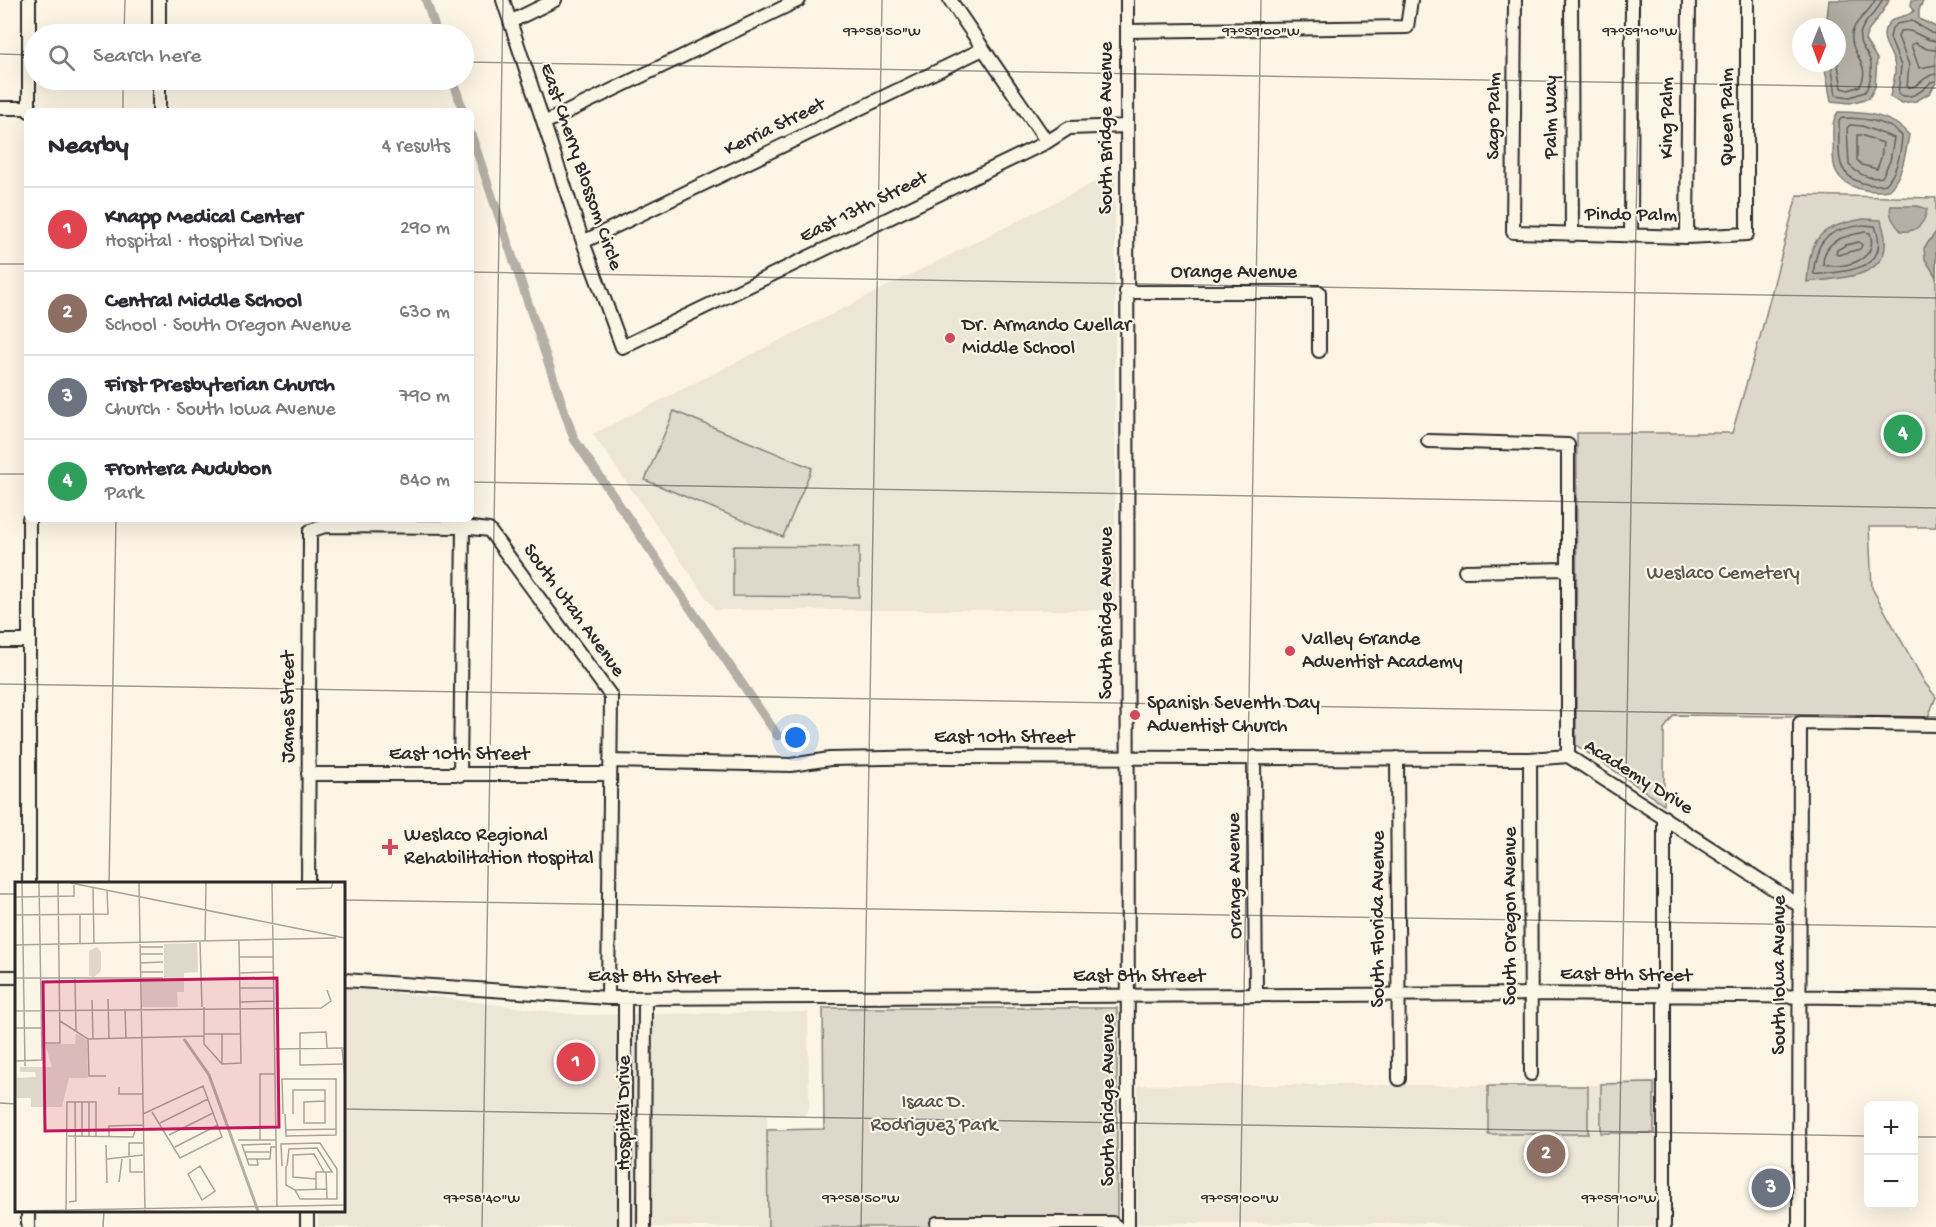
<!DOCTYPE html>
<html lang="en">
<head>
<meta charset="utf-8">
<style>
  :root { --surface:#fff; --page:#f2f2f3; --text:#2b2b33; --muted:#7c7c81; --line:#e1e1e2; --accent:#d1495b }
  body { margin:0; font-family:"Gochi Hand",sans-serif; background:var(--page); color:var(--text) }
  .controls { position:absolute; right:18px; bottom:18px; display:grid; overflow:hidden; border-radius:9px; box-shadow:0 6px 24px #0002 }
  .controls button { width:54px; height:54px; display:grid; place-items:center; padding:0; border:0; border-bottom:2px solid var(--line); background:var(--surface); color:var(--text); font:30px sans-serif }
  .compass { position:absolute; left:1792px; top:18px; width:54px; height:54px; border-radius:50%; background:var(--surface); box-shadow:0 6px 24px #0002; rotate:181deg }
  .you { position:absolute; left:796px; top:738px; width:21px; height:21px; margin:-15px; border:4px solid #fff; border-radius:50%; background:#1a73e8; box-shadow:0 0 0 9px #1a73e833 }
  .badge { display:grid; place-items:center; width:39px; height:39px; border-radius:50%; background:var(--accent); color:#fff; font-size:20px; font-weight:700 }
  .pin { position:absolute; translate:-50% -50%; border:3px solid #fff; box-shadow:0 2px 6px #0006 }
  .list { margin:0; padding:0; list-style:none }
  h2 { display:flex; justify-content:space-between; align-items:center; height:78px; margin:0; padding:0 24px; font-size:26px }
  h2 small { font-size:20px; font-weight:400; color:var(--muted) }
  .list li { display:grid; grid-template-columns:39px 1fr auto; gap:18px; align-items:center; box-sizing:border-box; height:84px; padding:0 24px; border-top:2px solid var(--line) }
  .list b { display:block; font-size:22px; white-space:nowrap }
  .list p { margin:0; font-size:20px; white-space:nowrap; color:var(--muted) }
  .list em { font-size:20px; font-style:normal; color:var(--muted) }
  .icon { flex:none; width:33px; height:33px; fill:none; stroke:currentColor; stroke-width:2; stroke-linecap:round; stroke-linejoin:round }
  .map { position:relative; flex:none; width:1936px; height:1227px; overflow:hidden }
  .search { position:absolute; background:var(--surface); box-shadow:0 6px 24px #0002; left:24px; top:24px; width:450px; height:66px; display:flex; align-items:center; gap:15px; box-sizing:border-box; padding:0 21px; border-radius:33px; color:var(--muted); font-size:22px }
  .panel { position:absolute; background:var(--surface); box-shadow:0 6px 24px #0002; left:24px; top:108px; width:450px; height:414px; border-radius:9px }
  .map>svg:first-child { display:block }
</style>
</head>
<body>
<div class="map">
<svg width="1936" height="1227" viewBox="0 0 1936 1227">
  <rect width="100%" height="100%" fill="#fcf5e5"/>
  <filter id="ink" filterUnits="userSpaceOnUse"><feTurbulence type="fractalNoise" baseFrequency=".0167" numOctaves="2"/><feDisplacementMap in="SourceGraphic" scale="12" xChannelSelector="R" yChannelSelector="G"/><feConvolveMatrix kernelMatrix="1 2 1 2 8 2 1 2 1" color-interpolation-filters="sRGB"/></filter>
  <g filter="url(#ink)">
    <path fill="#ece6d7" d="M 1115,172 L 1115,610 L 715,610 L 593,434 Z
      M 344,988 L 444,998 L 578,1015 L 808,1012 L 809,1109 L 804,1116 L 767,1116 L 768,1227 L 318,1227 L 318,1211 L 344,1210 Z
      M 1657,1081 L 1656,1227 L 1461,1227 L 1432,1223 L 1137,1223 L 1138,1085 L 1598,1085 L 1599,1082 Z"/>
    <path fill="#ded8ca" stroke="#84827a" stroke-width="1.5" d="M 1797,195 L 1936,198 L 1936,527 L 1869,527 L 1872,588 L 1925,683 L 1936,697 L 1928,717 L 1674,715 L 1664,729 L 1664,804 L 1576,745 L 1577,433 L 1732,433 L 1760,337 Z
      M 674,411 L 812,468 L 783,537 L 645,480 Z
      M 733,546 L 859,547 L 859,597 L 733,596 Z
      M 823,1008 L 1117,1008 L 1117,1220 L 932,1221 L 931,1227 L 768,1227 L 767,1130 L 824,1129 Z
      M 1654,1083 L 1654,1133 L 1601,1133 L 1601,1084 Z
      M 1488,1086 L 1588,1086 L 1588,1134 L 1488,1134 Z"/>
    <path fill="#b4b0a5" stroke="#7d7b74" stroke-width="1.5" d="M 1829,0 L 1889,0 C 1883,16 1868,25 1865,40 L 1877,59 L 1875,87 L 1869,98 L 1850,103 L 1831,101 L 1824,63 L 1837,63 L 1837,27 L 1826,27 Z
      M 1912,0 L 1927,0 L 1923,1 L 1919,10 L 1919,19 L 1936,27 L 1936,83 L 1930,93 L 1916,101 L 1902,103 L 1890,97 C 1891,88 1896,78 1895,68 C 1895,52 1875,39 1889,23 C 1895,15 1906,18 1914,11 L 1911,5 Z
      M 1838,112 C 1863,112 1892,114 1909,135 C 1905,155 1903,175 1889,190 C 1871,193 1845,190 1836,171 C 1831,161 1834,148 1833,138 C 1833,128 1832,120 1838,112 Z
      M 1891,206 L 1918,206 L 1927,209 C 1925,224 1916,233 1901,231 C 1895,224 1888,216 1891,206 Z
      M 1864,219 L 1881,220 C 1882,226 1885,233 1885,239 C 1889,280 1835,278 1807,282 C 1810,236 1819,227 1864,219 Z
      M 1936,232 L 1936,277 L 1925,259 L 1924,248 Z"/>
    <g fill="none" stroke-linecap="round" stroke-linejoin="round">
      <path stroke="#62605c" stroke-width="1.5" d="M 1936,34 L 1931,33 L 1912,21 L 1897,24 L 1892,28 L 1890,38 L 1901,66 L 1898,94 C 1910,101 1923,91 1931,82 L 1936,81
        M 1936,41 C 1921,40 1916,28 1900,31 L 1898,37 L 1909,65 L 1907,87 C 1919,89 1923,75 1936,74
        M 1936,50 L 1927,49 L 1915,43 L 1911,45 L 1919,68 L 1936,65
        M 1837,59 L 1842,88 L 1849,90 L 1860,86 C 1871,65 1854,58 1852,41 C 1849,22 1869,15 1875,0
        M 1831,63 L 1836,95 L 1850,97 L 1865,92 C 1870,85 1873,69 1870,60 C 1867,51 1858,46 1860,35 C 1862,21 1878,13 1882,0
        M 1842,118 C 1861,118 1889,120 1902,136 C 1901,152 1897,172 1886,184 C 1877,186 1871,185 1862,183 C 1832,174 1840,147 1839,121 Z
        M 1850,125 L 1862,126 L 1894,138 L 1890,161 L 1882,177 C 1869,180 1858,174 1849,165 L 1847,128 Z
        M 1857,135 L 1861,135 L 1883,143 L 1881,158 L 1877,169 L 1862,165 L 1857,160 Z
        M 1864,225 L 1875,226 C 1887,258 1868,268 1839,272 C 1831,273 1822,275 1814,274 C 1813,267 1815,261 1817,254 C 1822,231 1844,228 1864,225 Z
        M 1865,232 L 1870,233 C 1879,261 1844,269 1823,265 C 1823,240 1844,236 1865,232 Z
        M 1859,242 L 1862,245 L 1860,249 L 1838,255 L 1836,254 L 1837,250 L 1846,245 Z"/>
      <path stroke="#b4b0a5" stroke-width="9" d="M 426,0 L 437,34
        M 453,80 L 463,111
        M 471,134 L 574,439 L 778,736"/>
      <defs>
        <path id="minor" d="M 503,0 L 583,242 L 622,347 L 1047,142 L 1069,128 L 1127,126
          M 950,0 L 1047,142
          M 1127,0 L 1128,1227
          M 1515,0 L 1513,232 L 1687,237 L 1747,234 L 1747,0
          M 1571,0 L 1572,235
          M 510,22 L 555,0
          M 1127,31 L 1407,27 L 1411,0
          M 159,34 L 159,0
          M 0,108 L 29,108
          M 29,111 L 29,0
          M 159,111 L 159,80
          M 544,123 L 799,0
          M 1631,236 L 1632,0
          M 1687,237 L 1689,0
          M 583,242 L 983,49
          M 1126,292 L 1319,292 L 1319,351
          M 1428,441 L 1568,445 L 1568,756
          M 463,527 L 489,530 L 611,696 L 608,998
          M 1465,571 L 1568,569
          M 0,641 L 29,641
          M 1254,757 L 1256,995
          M 1397,758 L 1399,1079
          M 1530,759 L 1531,1074
          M 610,761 L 791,765 L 830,759 L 941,757 L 1530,759 L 1568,756 L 1800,906
          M 308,774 L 610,774
          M 1664,817 L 1664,1227
          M 29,884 L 29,519
          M 308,884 L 310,531 L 325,526 L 463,527 L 460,775
          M 0,977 L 16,977
          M 344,980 L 608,998 L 1531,994 L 1936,998
          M 625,998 L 625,1227
          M 307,1210 L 307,1227
          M 937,1223 L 1112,1223 L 1117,1227
          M 28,1227 L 28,1210
          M 644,1227 L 645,999
          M 1799,1227 L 1800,723 L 1936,725"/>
      </defs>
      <use href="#minor" stroke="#2b2b2b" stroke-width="16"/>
      <use href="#minor" stroke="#fcf5e5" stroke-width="12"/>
    </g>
  </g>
  <path fill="none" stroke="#2b2b2b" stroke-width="1.5" stroke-opacity="0.45" d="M 124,34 L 125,0M 0,54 L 34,55M 464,62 L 1936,88M 123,111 L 123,80M 0,264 L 27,264M 471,272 L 1936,298M 0,474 L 27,474M 471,482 L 1936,508M 0,684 L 1936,717M 109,884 L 116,519M 0,894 L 16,894M 344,900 L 1936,927M 0,1103 L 16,1104M 344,1109 L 1868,1136M 1914,1137 L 1936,1137M 103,1227 L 104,1210M 482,1227 L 503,0M 861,1227 L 882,0M 1240,1227 L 1261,0M 1618,1227 L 1640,0"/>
  <g fill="#d1495b" stroke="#fcf5e5" stroke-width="2">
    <circle cx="950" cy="338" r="6"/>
    <circle cx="1290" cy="651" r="6"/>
    <circle cx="1135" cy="715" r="6"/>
    <path d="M387 838h6v6h6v6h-6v6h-6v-6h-6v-6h6z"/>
  </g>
  <g text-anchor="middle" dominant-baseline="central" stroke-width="4.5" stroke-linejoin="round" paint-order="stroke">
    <g font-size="20" fill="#2b2b2b" stroke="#fcf5e5">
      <text transform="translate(1495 116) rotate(-89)">Sago Palm</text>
      <text transform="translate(1552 117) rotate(-90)">Palm Way</text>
      <text transform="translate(1728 117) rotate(-90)">Queen Palm</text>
      <text transform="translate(1668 118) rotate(-90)">King Palm</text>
      <text transform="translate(775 128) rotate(-26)">Kerria Street</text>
      <text transform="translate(1107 128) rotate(-90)">South Bridge Avenue</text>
      <text transform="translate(580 167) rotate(71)">East Cherry Blossom Circle</text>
      <text transform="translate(864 208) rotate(-26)">East 13th Street</text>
      <text transform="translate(1631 216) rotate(1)">Pindo Palm</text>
      <text x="1234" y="273">Orange Avenue</text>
      <text transform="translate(573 611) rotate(54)">South Utah Avenue</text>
      <text transform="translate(1107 613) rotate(-90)">South Bridge Avenue</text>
      <text transform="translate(289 707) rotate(-90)">James Street</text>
      <text x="1004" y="738">East 10th Street</text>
      <text x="459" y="755">East 10th Street</text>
      <text transform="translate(1638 778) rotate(32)">Academy Drive</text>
      <text transform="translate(1236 876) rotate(-91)">Orange Avenue</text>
      <text transform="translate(1511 916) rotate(-90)">South Oregon Avenue</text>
      <text transform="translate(1379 919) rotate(-90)">South Florida Avenue</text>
      <text transform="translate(1780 975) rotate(-90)">South Iowa Avenue</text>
      <text transform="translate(1626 976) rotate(1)">East 8th Street</text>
      <text x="1139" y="977">East 8th Street</text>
      <text transform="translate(654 978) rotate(1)">East 8th Street</text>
      <text transform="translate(1109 1100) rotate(-90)">South Bridge Avenue</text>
      <text transform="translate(625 1113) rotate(-90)">Hospital Drive</text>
    </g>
    <g font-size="20" fill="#2b2b2b" stroke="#fcf5e5" text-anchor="start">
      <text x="962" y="326">Dr. Armando Cuellar<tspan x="962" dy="23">Middle School</tspan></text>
      <text x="1302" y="640">Valley Grande<tspan x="1302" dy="23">Adventist Academy</tspan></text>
      <text x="1147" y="704">Spanish Seventh Day<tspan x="1147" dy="23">Adventist Church</tspan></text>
      <text x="404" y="836">Weslaco Regional<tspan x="404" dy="23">Rehabilitation Hospital</tspan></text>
    </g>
    <g font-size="20" fill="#585653" stroke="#fcf5e5">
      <text x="1723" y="574">Weslaco Cemetery</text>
      <text x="934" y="1103">Isaac D.<tspan x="934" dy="23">Rodriguez Park</tspan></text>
    </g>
  </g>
  <g transform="translate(15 882)">
    <rect width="330" height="330" fill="#fcf5e5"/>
    <path d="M 182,61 L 183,90 L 169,91 L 169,110 L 162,110 L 163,125 L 127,125 L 127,100 L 149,99 L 149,62 ZM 82,65 L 86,70 L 86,89 L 79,95 L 74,94 L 74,69 ZM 61,151 L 72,158 L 73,196 L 54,196 L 47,225 L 16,225 L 16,216 L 0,216 L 0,196 L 21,195 L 20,190 L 5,190 L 5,185 L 37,185 L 30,162 L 60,162 Z" fill="#ded8ca"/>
    <path fill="none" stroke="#b4b0a5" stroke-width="3" d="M 169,157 L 194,193 L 243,329"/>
    <path fill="none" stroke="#a8a49b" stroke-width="1.5" d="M 7,1 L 10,184M 56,1 L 330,56M 124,1 L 130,329M 257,1 L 262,324M 78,6 L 79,62M 281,7 L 316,6 L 318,1M 0,15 L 59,14 L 59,1M 65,32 L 65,62M 0,33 L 93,32 L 92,9M 185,60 L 187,125M 190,60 L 191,1M 0,63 L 321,56M 125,65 L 148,65M 125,72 L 148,72M 224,75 L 258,75M 125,81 L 148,80M 125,90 L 148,90M 224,91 L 258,90M 60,95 L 61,149M 0,96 L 148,96M 225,106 L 259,106M 93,117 L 94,156M 77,118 L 78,156M 225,120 L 259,119M 189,125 L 189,162 L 207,182M 110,127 L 111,156M 0,129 L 306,126 L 316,119 L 312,108M 45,139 L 73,157 L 189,154M 0,146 L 27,146M 189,152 L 225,152M 207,152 L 207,182 L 226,181 L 224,59M 73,157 L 74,194 L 91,194M 27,161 L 45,161 L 43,1M 312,166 L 311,150 L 285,151 L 285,183 L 330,182M 327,166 L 330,198M 259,167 L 330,166M 0,179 L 27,178 L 24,1M 104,205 L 104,212 L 128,212M 67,220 L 67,254M 74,220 L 74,254M 128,232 L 188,204 L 207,255 L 165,276 L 137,230M 268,232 L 267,197 L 321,197 L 321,253 L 271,254 L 270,232M 278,232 L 278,208 L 310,208 L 310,241 L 289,241 L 289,220 L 310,219M 145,241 L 193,217M 271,248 L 321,247M 154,253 L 198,231M 53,254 L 118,255 L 120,249M 94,255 L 94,244 L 128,243M 223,258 L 261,258M 245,258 L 245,192 L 260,192M 91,263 L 92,301M 160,265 L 203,243M 230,270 L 255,270M 114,274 L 114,261 L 128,261M 92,277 L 128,273M 115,277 L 115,290 L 128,290M 232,277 L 255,277 L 256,265 L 261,265M 242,277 L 243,283 L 234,283 L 227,263 L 256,262M 185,284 L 200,309 L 187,318 L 173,292 ZM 267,284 L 266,262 L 305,261 L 322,287 L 322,317 L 285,317 L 280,308M 271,284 L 271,303 L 280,308 L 312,307M 272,284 L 274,267 L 302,266 L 317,290M 311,290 L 312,317M 301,297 L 278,295 L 278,273 L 299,272 L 309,290M 104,300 L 107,277M 301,307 L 301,290 L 318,290M 54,320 L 61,319 L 60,220M 51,328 L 52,220 L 81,220 L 81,254M 0,329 L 330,323"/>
    <path fill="#c2185b" fill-opacity="0.15" stroke="#c2185b" stroke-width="3" d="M 262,96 L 264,245 L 30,249 L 28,100 Z"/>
    <rect width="330" height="330" fill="none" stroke="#2b2b2b" stroke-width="3"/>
  </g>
  <g font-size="15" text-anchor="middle" fill="#2b2b2b" stroke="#fcf5e5" stroke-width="4.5" stroke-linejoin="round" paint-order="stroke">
    <text x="882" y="35">97°58'50"W</text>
    <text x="1261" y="35">97°59'00"W</text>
    <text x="1640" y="35">97°59'10"W</text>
    <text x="482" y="1202">97°58'40"W</text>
    <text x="861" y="1202">97°58'50"W</text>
    <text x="1240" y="1202">97°59'00"W</text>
    <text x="1619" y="1202">97°59'10"W</text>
  </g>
</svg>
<div class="controls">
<button>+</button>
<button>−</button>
</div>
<svg class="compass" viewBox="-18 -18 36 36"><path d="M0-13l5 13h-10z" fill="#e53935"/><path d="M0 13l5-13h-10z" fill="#7c7c81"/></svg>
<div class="you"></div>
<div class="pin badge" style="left:576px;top:1062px;background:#e0444e">1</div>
<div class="pin badge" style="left:1546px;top:1154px;background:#8d6e63">2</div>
<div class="pin badge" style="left:1771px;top:1188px;background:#6b7280">3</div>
<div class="pin badge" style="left:1903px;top:434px;background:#2e9e5b">4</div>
<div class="search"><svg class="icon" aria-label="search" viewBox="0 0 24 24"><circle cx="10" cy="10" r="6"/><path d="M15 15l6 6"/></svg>Search here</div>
<section class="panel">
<h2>Nearby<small>4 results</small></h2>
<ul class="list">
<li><span class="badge" style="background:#e0444e">1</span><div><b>Knapp Medical Center</b><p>Hospital · Hospital Drive</p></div><em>290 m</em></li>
<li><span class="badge" style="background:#8d6e63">2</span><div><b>Central Middle School</b><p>School · South Oregon Avenue</p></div><em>630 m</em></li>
<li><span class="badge" style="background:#6b7280">3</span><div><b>First Presbyterian Church</b><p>Church · South Iowa Avenue</p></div><em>790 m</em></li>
<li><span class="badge" style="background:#2e9e5b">4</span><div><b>Frontera Audubon</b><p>Park</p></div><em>840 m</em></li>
</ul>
</section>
</div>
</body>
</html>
